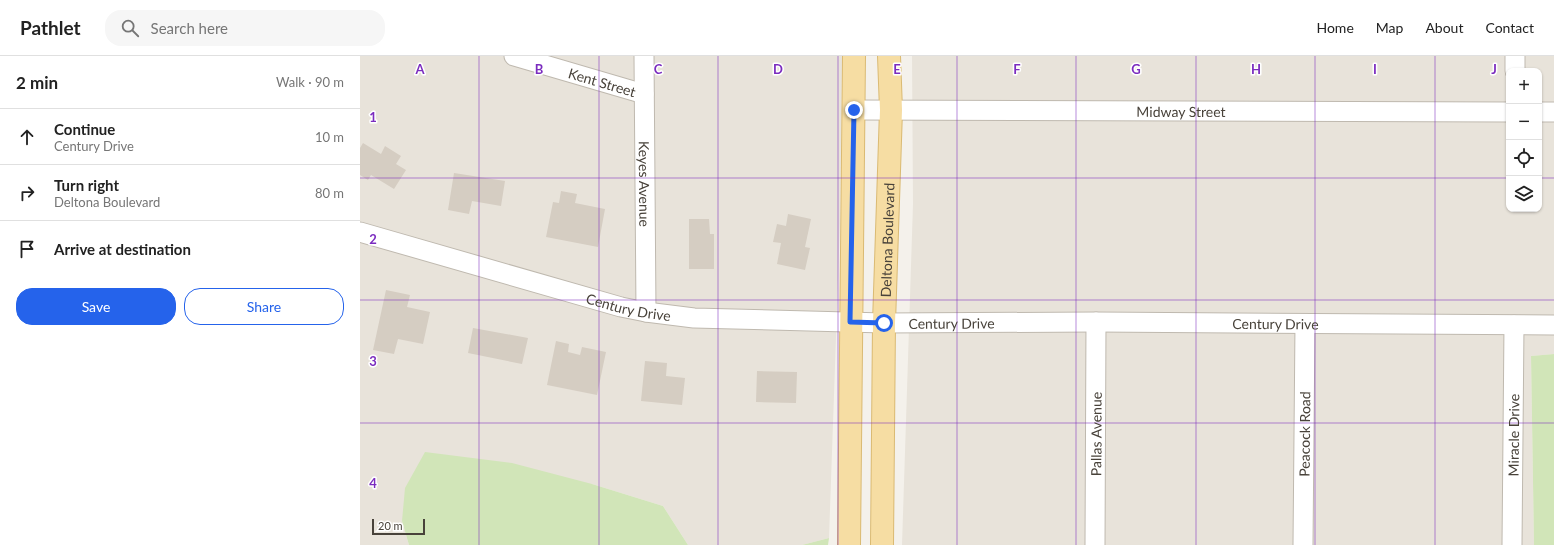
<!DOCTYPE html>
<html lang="en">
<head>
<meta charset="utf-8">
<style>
  :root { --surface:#fff; --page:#f6f6f6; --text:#222; --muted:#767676; --line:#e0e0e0; --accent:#2563eb }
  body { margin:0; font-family:Lato,sans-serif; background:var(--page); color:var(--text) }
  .controls { position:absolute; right:12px; top:12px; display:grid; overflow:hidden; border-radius:8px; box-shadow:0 1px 3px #0004 }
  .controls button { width:36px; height:36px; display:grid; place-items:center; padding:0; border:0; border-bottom:1px solid var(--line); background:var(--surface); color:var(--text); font:20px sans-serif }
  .scale { position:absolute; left:12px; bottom:10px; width:53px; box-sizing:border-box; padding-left:4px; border:2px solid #48423a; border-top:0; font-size:11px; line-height:14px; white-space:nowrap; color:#48423a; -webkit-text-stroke:3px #fff; paint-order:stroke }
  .stop { position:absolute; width:12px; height:12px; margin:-9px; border:3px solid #2563eb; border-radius:50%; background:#fff }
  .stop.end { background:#2563eb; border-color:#fff; box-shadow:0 1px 4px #0008 }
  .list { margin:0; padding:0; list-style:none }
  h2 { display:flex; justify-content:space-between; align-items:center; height:52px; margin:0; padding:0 16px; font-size:17px }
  h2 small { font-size:13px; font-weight:400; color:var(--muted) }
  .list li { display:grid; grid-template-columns:26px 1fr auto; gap:12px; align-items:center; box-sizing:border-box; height:56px; padding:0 16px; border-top:1px solid var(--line) }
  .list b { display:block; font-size:15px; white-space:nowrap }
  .list p { margin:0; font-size:13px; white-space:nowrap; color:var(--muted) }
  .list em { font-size:13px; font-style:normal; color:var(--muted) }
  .actions { display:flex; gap:8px; padding:12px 16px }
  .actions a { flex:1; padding:9px 0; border:1px solid var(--accent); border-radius:16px; text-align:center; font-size:14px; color:var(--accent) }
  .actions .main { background:var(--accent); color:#fff }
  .icon { flex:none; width:22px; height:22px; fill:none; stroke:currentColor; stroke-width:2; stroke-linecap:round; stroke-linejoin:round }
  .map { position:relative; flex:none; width:1194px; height:489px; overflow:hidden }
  header { display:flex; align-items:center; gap:24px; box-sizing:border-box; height:56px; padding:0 20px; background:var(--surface); border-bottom:1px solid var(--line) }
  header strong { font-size:19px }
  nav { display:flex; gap:22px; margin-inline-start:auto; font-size:14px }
  .search { width:280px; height:36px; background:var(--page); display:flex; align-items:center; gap:10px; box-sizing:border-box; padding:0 14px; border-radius:16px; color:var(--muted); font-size:15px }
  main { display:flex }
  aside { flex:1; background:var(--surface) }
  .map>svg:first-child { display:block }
</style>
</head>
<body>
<header>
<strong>Pathlet</strong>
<div class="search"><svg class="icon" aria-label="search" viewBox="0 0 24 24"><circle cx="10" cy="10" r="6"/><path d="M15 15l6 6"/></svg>Search here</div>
<nav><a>Home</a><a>Map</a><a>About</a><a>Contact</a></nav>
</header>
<main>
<aside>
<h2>2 min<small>Walk · 90 m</small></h2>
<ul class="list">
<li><svg class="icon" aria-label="ahead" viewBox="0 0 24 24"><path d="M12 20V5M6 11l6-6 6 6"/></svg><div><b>Continue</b><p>Century Drive</p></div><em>10 m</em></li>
<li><svg class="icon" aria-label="right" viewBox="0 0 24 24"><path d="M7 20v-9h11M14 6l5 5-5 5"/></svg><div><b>Turn right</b><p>Deltona Boulevard</p></div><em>80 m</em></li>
<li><svg class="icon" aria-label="arrive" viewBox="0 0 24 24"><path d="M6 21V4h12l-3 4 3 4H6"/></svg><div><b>Arrive at destination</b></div></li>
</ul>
<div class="actions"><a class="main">Save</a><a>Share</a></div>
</aside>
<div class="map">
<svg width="1194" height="489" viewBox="0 0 1194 489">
  <rect width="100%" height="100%" fill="#f4f1eb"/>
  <path fill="#e8e3da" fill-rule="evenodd" d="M 0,0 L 482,0 L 480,167 L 469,482 L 442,489 L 328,489 L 303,450 L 232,428 L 42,465 L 49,489 L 0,489 Z
    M 552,0 L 1194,0 L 1194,298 L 1171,300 L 1174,489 L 542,489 L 553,148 ZM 1149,15 L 1179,15 L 1179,153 L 1149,153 Z"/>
  <path fill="#d1e5b8" d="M 1194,298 L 1194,489 L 1174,489 L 1171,300 Z
    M 65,396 L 152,407 L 232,428 L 303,450 L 328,489 L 49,489 L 42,465 L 45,432 Z
    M 469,482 L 468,489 L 442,489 Z"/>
  <path fill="#d5cdc2" d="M 3,87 L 21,98 L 25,90 L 41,100 L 36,108 L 46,114 L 34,133 L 11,119 L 8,124 L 0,119 L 0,92 Z
    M 94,117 L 145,125 L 141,150 L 112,145 L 109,158 L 88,154 Z
    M 201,135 L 217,138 L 215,147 L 245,153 L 238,191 L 186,181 L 193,146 L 199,147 Z
    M 428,158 L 451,163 L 445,191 L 450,192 L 445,214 L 417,208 L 421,187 L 413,186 L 417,168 L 426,170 Z
    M 329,163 L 349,163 L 350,178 L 354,178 L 354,213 L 329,213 Z
    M 26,234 L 50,239 L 47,251 L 70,256 L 63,288 L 38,283 L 34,298 L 13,294 Z
    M 113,272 L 168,282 L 162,308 L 108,297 Z
    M 196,285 L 209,288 L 208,296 L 220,299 L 222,291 L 246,296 L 237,339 L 187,329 Z
    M 285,305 L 307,307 L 306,320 L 325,322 L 322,349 L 281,345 Z
    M 397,315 L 437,316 L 436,347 L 396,346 Z"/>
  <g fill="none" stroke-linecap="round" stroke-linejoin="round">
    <defs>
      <g id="minor">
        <path id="s1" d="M 154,0 L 284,38"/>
        <path id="s2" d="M 284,0 L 286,256"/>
        <path d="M 1155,15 L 1155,0"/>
        <path id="s3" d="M 494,54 L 1149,56"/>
        <path d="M 1179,56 L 1194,56"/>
        <path id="s4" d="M 0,176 L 261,251 L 286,256 L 334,262 L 524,267 L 736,266 L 1194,269"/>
        <path id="s5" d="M 735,489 L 736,266"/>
        <path id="s6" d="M 943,489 L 945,268"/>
        <path id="s7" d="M 1152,489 L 1154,269"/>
      </g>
      <g id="major">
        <path d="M 489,489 L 494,0"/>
        <path id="s8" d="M 522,489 L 524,267 L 531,54 L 529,0"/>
      </g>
    </defs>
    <use href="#minor" stroke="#bfb9af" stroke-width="21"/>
    <use href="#major" stroke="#daba73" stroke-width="24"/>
    <use href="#minor" stroke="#fff" stroke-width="19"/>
    <use href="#major" stroke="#f6dda3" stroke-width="22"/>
  </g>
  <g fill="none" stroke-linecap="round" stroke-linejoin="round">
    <path stroke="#2563eb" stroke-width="5" d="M 494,54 L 490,266 L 524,267"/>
  </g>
  <path fill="none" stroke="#7b2cbf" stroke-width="1" stroke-opacity="0.55" d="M 119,0 L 119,489M 239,0 L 239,489M 358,0 L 358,489M 478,0 L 478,489M 597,0 L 597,489M 716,0 L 716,489M 836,0 L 836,489M 955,0 L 955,489M 1075,0 L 1075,489M 0,122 L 1149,122M 1179,122 L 1194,122M 0,244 L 1194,244M 0,367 L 1194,367"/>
  <g text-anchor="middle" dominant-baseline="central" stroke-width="3" stroke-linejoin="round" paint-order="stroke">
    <g font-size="14" fill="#48423a" stroke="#fff">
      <text stroke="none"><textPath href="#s1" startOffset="92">Kent Street</textPath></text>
      <text stroke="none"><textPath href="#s3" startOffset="327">Midway Street</textPath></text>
      <text stroke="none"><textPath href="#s2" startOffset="128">Keyes Avenue</textPath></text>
      <text stroke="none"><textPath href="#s8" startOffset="305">Deltona Boulevard</textPath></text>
      <text stroke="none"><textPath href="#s4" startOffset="279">Century Drive</textPath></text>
      <text stroke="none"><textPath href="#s4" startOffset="603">Century Drive</textPath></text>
      <text stroke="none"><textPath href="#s4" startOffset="927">Century Drive</textPath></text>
      <text stroke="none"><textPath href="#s5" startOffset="111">Pallas Avenue</textPath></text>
      <text stroke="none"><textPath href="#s6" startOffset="111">Peacock Road</textPath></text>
      <text stroke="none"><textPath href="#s7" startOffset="110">Miracle Drive</textPath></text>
    </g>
  </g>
  <g font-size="13" text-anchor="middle" font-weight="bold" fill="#7b2cbf" stroke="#fff" stroke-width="3" stroke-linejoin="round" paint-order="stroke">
    <text x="60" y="18">A</text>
    <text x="179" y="18">B</text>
    <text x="298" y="18">C</text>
    <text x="418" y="18">D</text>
    <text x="537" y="18">E</text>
    <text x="657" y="18">F</text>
    <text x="776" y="18">G</text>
    <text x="896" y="18">H</text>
    <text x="1015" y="18">I</text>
    <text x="1134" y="18">J</text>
    <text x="13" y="66">1</text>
    <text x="13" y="188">2</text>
    <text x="13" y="310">3</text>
    <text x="13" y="432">4</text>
  </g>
</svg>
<div class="controls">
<button>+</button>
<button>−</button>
<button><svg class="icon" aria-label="locate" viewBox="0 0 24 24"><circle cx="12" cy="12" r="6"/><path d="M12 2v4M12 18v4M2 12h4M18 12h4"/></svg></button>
<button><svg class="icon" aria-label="layers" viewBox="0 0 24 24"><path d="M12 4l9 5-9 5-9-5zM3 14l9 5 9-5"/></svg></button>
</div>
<div class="scale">20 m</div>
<div class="stop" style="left:524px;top:267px"></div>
<div class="stop end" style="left:494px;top:54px"></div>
</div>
</main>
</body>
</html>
